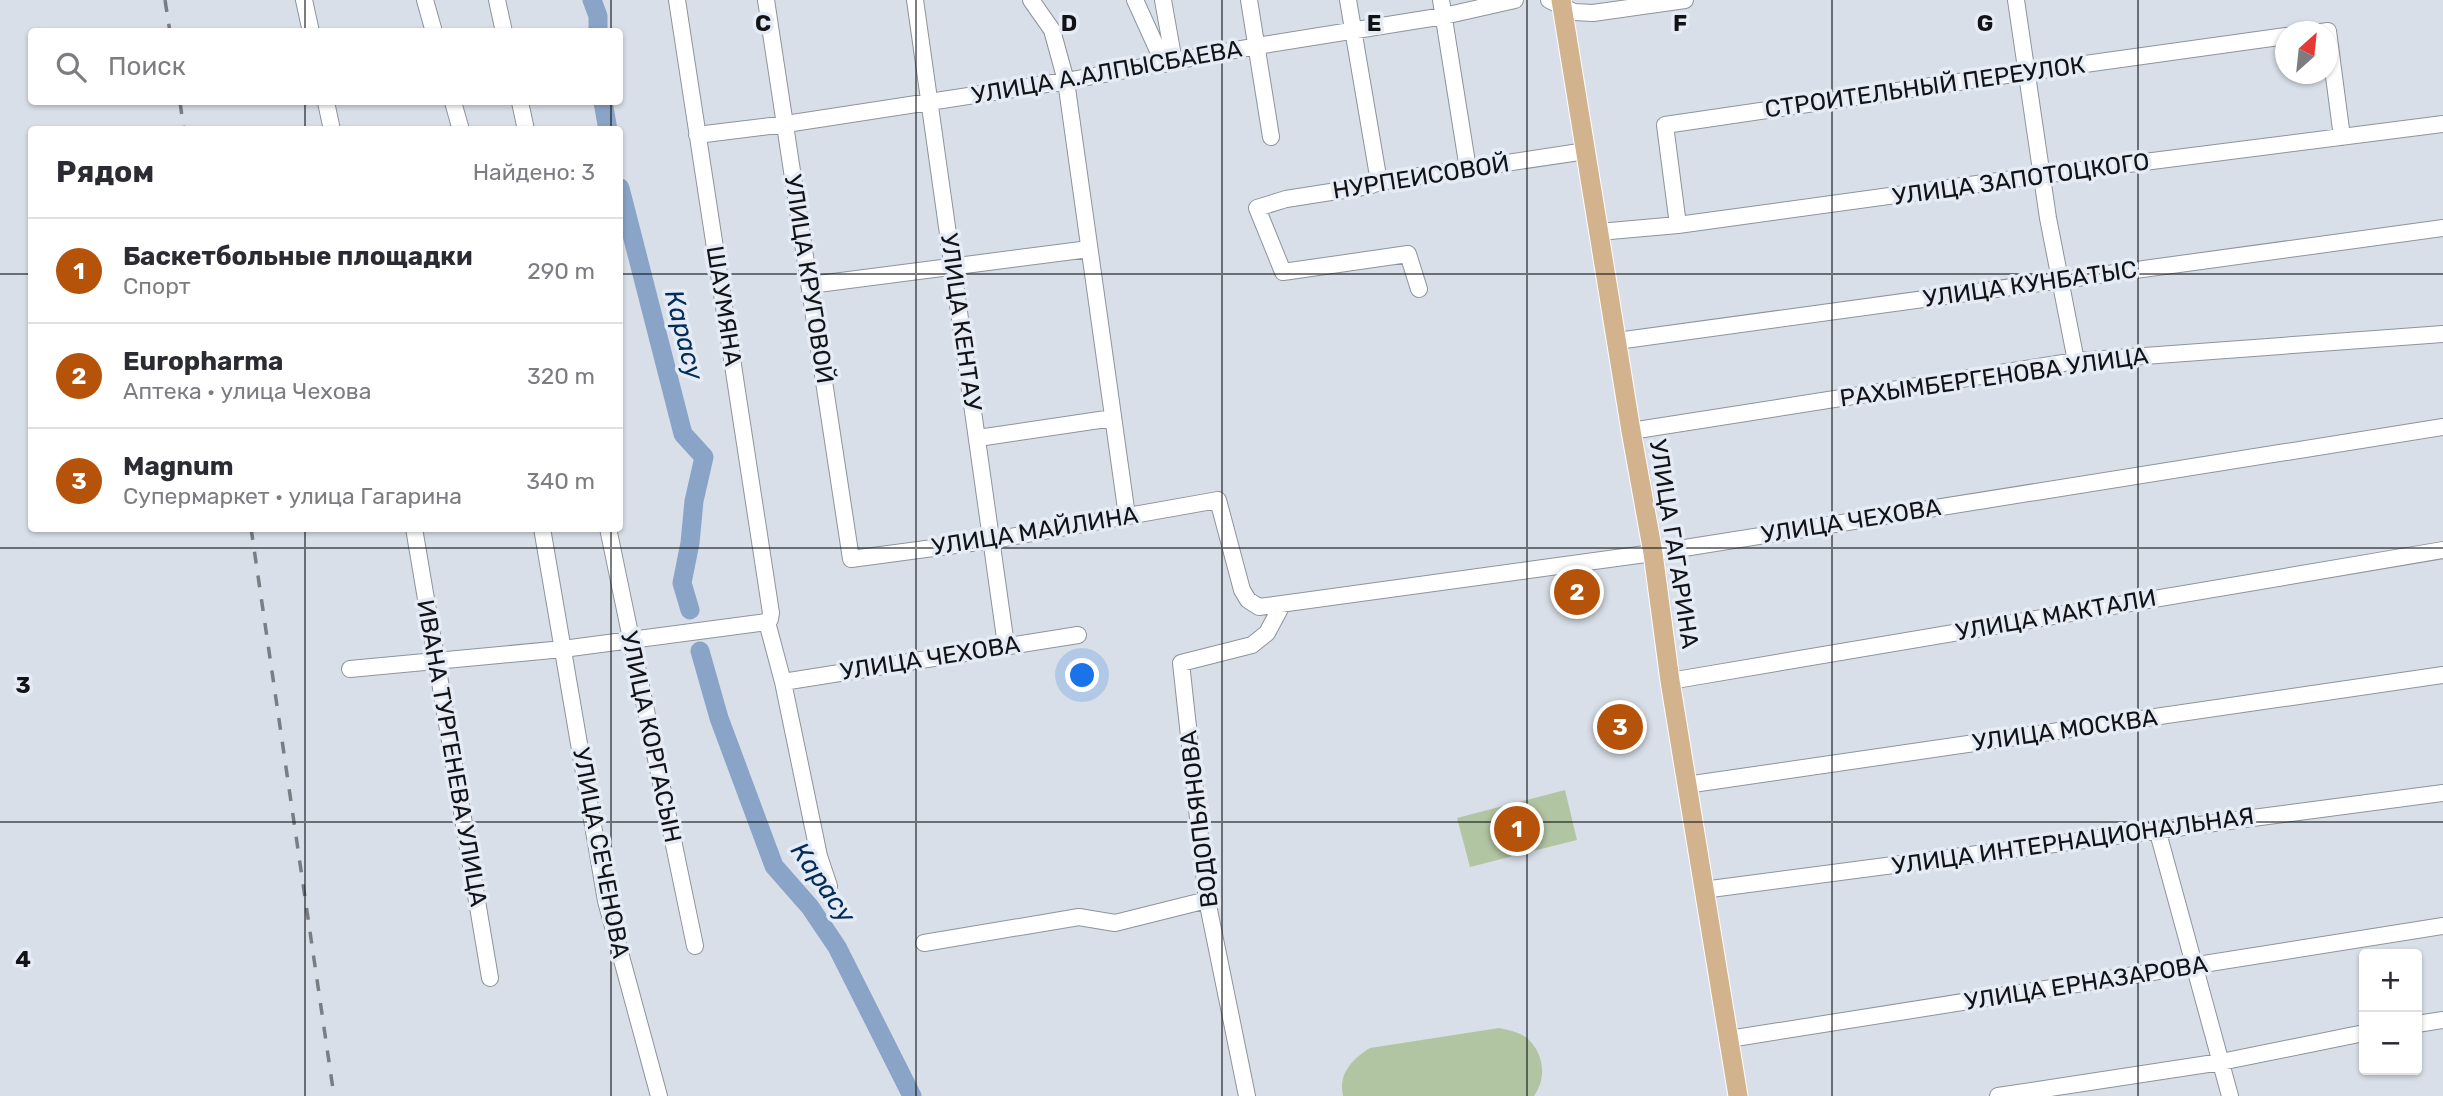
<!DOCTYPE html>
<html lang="ru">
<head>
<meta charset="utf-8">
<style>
  :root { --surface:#fff; --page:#f2f2f3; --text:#2b2b33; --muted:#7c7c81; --line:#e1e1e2; --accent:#b45309 }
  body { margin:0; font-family:Rubik,sans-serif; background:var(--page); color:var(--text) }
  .controls { position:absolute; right:21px; bottom:21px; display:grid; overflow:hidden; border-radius:7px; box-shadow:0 2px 5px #0004 }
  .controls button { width:63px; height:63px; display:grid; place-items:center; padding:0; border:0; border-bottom:2px solid var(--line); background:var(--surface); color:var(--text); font:35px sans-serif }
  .compass { position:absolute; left:2275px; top:21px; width:63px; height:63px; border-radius:50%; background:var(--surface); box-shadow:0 2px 5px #0004; rotate:27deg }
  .you { position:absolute; left:1083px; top:676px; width:24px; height:24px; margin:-18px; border:5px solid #fff; border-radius:50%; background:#1a73e8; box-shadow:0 0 0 10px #1a73e833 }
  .badge { display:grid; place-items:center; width:46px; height:46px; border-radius:50%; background:var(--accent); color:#fff; font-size:23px; font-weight:700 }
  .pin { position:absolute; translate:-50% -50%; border:4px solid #fff; box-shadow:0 2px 7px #0006 }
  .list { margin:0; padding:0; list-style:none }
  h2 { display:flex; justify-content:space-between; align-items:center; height:91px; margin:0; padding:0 28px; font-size:30px }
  h2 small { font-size:23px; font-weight:400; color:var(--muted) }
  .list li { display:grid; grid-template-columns:46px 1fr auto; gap:21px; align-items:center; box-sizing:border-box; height:105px; padding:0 28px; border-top:2px solid var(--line) }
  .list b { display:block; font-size:26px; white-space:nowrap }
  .list p { margin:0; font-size:23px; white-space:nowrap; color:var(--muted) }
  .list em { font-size:23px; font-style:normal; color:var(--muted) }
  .icon { flex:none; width:38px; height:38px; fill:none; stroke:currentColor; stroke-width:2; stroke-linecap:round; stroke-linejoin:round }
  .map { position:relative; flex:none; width:2443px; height:1096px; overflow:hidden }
  .search { position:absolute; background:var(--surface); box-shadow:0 2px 5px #0004; left:28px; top:28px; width:595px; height:77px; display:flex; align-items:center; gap:18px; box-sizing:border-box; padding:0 24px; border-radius:7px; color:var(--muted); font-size:26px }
  .panel { position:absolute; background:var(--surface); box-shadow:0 2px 5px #0004; left:28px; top:126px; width:595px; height:406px; border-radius:7px }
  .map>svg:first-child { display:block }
</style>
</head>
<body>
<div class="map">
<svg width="2443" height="1096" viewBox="0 0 2443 1096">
  <rect width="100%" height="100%" fill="#d8dfe8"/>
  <path fill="#b2c5a2" d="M 1565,790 L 1577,840 L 1470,867 L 1457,818 Z
    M 1499,1028 C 1508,1030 1519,1032 1527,1038 C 1544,1053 1547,1078 1534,1096 L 1343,1096 C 1338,1074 1352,1059 1370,1048 Z"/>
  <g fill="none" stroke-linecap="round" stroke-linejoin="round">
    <path stroke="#89a4c7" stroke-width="19" d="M 592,0 L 598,16 L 598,32
      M 603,102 L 608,130
      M 620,188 L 683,434 L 704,457 L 694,501 L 690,543 L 682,583 L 690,610
      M 700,651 L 719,718 L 774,866 L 810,907 L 837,947 L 912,1096"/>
    <defs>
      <path id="minor" d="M 304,0 L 311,32
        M 425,0 L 434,32
        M 497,0 L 504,32
        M 766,0 L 851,559 L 993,540 L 1218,500 L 1242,590 L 1248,600 L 1259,607 L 1653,553 L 2443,427
        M 915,0 L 1006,645
        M 1031,0 L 1052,30 L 1066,81 L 1127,516
        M 1135,0 L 1164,64
        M 1163,0 L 1174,62
        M 1249,0 L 1271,137
        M 1348,0 L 1379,182
        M 1441,0 L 1468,169
        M 1549,0 L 1574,12 L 1593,13 L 1685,0
        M 2016,0 L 2048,218 L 2076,361
        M 2321,32 L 2328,31 L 2342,137
        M 326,102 L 332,130
        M 453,102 L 461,130
        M 520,102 L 526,130
        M 697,135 L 786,124 L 1066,81 L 1257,46 L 1444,16 L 1515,0
        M 1678,225 L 1665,125 L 2027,72 L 2286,36
        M 1599,232 L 1678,225 L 2042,175 L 2443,124
        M 810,285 L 1089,249
        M 1419,289 L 1408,254 L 1283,272 L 1257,208 L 1286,199 L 1369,186 L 1379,182 L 1586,151
        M 1617,341 L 2443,228
        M 1631,431 L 2076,361 L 2443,334
        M 978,438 L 1113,418
        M 414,528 L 490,978
        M 542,528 L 606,901 L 659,1096
        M 608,528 L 695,946
        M 767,622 L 783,682 L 819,856 L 829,886
        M 350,669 L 563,649 L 767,622 L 770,619 L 771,613 L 677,0
        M 1670,681 L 2443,550
        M 783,682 L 1078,635
        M 1686,785 L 2443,675
        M 2157,829 L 2230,1096
        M 1703,890 L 2443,793
        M 924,943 L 1079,917 L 1115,923 L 1207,900
        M 2417,1024 L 2443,1020
        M 1729,1039 L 2443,926
        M 1247,1096 L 1207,900 L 1181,663 L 1252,645 L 1267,633 L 1282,605
        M 1998,1096 L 2221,1062 L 2364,1033"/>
      <path id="major" d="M 1561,0 L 1631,431 L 1653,553 L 1670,681 L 1738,1096"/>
    </defs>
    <use href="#minor" stroke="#8d949c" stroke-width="18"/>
    <use href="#major" stroke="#fff" stroke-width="21"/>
    <use href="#minor" stroke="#fff" stroke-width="16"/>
    <use href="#major" stroke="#d2b38d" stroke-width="19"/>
    <path stroke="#7a7e84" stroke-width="3.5" stroke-dasharray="12 12" stroke-linecap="butt" d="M 165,0 L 170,32
      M 180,102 L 184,130
      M 251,528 L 334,1096"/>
  </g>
  <path fill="none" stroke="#111316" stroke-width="2" stroke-opacity="0.55" d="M 305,0 L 305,32M 611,0 L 611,32M 916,0 L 916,1096M 1222,0 L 1222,1096M 1527,0 L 1527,1096M 1832,0 L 1832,1096M 2138,0 L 2138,1096M 305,102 L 305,130M 611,102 L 611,130M 0,274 L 32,274M 620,274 L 2443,274M 305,528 L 305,1096M 611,528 L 611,1096M 0,548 L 2443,548M 0,822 L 2443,822"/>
  <g text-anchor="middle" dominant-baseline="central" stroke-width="7" stroke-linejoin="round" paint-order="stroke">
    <g font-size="24" fill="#111316" stroke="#e5ecf6">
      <text transform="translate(1107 72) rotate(-10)">УЛИЦА А.АЛПЫСБАЕВА</text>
      <text transform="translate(1925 87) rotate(-8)">СТРОИТЕЛЬНЫЙ ПЕРЕУЛОК</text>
      <text transform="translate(1421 177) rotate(-9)">НУРПЕИСОВОЙ</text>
      <text transform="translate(2021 179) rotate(-8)">УЛИЦА ЗАПОТОЦКОГО</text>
      <text transform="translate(809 279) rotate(81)">УЛИЦА КРУГОВОЙ</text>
      <text transform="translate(2030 284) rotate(-8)">УЛИЦА КУНБАТЫС</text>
      <text transform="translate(724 306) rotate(81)">ШАУМЯНА</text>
      <text transform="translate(961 322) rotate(82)">УЛИЦА КЕНТАУ</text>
      <text transform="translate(1994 377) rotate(-8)">РАХЫМБЕРГЕНОВА УЛИЦА</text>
      <text transform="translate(1851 521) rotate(-9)">УЛИЦА ЧЕХОВА</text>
      <text transform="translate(1035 531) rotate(-9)">УЛИЦА МАЙЛИНА</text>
      <text transform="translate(1674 544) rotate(81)">УЛИЦА ГАГАРИНА</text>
      <text transform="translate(2056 615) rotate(-10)">УЛИЦА МАКТАЛИ</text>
      <text transform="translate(930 658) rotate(-9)">УЛИЦА ЧЕХОВА</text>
      <text transform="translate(2065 730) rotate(-8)">УЛИЦА МОСКВА</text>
      <text transform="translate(651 737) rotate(78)">УЛИЦА КОРГАСЫН</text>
      <text transform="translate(452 753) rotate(80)">ИВАНА ТУРГЕНЕВА УЛИЦА</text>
      <text transform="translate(1199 819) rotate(-97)">ВОДОПЬЯНОВА</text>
      <text transform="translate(2073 841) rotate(-8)">УЛИЦА ИНТЕРНАЦИОНАЛЬНАЯ</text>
      <text transform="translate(601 853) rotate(79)">УЛИЦА СЕЧЕНОВА</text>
      <text transform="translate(2086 983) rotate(-9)">УЛИЦА ЕРНАЗАРОВА</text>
    </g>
    <g font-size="26" font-style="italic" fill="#032c57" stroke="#e5ecf6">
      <text transform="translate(684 335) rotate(76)">Карасу</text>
      <text transform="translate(823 883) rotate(55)">Карасу</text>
    </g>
  </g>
  <g font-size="23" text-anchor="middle" font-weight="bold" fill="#111316" stroke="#e5ecf6" stroke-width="7" stroke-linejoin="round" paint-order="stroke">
    <text x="763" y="31">C</text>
    <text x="1069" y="31">D</text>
    <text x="1374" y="31">E</text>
    <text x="1680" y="31">F</text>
    <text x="1985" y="31">G</text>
    <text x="23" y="693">3</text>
    <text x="23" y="967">4</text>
  </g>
</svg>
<div class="controls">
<button>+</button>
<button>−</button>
</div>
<svg class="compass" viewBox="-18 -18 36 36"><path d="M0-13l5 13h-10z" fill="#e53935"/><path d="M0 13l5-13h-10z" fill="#7c7c81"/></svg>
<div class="you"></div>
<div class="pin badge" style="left:1517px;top:829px">1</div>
<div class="pin badge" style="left:1577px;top:592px">2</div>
<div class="pin badge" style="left:1620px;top:727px">3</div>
<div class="search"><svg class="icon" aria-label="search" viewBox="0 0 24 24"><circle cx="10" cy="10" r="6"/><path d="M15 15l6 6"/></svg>Поиск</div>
<section class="panel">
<h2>Рядом<small>Найдено: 3</small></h2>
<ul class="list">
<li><span class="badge">1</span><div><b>Баскетбольные площадки</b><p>Спорт</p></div><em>290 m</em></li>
<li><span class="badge">2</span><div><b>Europharma</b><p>Аптека · улица Чехова</p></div><em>320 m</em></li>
<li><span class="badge">3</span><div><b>Magnum</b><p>Супермаркет · улица Гагарина</p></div><em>340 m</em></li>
</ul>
</section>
</div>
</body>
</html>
